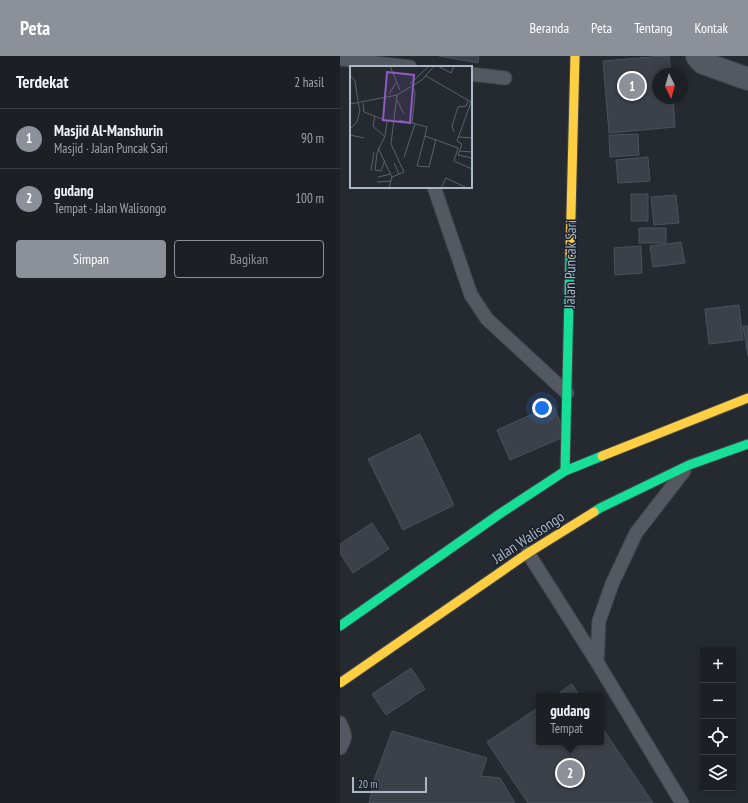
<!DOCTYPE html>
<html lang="id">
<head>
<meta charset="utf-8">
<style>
  :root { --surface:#1c2025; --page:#292d32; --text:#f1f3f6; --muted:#a0a3a7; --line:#3a3e42; --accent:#8c9099 }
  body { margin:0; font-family:"PT Sans Narrow",sans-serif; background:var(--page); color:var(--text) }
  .controls { position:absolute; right:12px; bottom:12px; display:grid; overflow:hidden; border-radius:4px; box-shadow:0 2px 6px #0003 }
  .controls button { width:36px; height:36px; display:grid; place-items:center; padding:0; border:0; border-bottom:1px solid var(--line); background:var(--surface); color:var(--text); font:20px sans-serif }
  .compass { position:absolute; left:312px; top:12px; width:36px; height:36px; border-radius:50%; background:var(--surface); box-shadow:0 2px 6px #0003; rotate:175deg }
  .scale { position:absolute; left:12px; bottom:10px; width:75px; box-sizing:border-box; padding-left:4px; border:2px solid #acb6c4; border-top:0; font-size:11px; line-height:14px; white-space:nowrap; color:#acb6c4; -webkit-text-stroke:3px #18202c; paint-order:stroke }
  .you { position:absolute; left:202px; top:352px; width:14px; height:14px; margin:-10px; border:3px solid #fff; border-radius:50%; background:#1a73e8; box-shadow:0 0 0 6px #1a73e833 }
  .badge { display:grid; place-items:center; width:26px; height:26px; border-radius:50%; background:var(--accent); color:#fff; font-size:13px; font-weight:700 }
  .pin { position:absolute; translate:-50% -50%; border:2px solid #fff; box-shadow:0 1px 4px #0006 }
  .popup { position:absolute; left:196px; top:637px; width:68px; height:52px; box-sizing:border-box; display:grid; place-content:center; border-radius:4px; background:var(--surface); filter:drop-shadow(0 1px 3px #0005); font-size:13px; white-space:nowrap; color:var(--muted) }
  .popup b { font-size:15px; color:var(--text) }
  .popup::after { content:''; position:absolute; left:50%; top:100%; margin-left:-8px; border:8px solid transparent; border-top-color:var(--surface) }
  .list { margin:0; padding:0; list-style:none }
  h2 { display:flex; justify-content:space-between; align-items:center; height:52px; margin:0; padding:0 16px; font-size:17px }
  h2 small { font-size:13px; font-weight:400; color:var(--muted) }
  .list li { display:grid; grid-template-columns:26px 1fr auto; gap:12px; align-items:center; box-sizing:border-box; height:60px; padding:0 16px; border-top:1px solid var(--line) }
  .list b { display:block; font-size:15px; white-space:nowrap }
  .list p { margin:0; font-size:13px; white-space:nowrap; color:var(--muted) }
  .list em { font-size:13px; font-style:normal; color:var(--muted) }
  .actions { display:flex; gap:8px; padding:12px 16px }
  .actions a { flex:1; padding:9px 0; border:1px solid var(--accent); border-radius:4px; text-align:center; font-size:14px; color:var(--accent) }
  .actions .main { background:var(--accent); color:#fff }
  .icon { flex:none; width:22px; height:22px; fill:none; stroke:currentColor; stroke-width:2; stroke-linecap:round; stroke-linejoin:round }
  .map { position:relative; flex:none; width:408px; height:747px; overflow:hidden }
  header { display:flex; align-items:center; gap:24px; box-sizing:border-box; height:56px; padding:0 20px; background:var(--accent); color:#fff }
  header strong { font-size:19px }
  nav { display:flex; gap:22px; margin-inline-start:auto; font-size:14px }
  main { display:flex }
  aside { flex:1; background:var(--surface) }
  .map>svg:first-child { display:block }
</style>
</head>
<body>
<header>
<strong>Peta</strong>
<nav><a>Beranda</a><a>Peta</a><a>Tentang</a><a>Kontak</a></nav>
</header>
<main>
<aside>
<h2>Terdekat<small>2 hasil</small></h2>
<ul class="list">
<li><span class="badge">1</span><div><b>Masjid Al-Manshurin</b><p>Masjid · Jalan Puncak Sari</p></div><em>90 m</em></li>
<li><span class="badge">2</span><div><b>gudang</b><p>Tempat · Jalan Walisongo</p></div><em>100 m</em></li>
</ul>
<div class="actions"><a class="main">Simpan</a><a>Bagikan</a></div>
</aside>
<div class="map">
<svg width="408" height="747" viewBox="0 0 408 747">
  <rect width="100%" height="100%" fill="#252a31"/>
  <path fill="#3c4048" stroke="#4b515a" d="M 99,0 L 139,0 L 138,7 Z
    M 323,0 L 329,0 L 331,18 L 318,18 L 318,42 L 333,42 L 335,71 L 269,77 L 263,5 Z
    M 298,78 L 299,99 L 270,101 L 269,79 Z
    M 308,101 L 310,125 L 278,127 L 276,104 Z
    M 291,138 L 308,138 L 308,165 L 291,165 Z
    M 336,139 L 339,167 L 314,169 L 311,141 Z
    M 299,172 L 326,172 L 326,187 L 299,187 Z
    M 341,186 L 345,207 L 313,211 L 310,190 Z
    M 301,190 L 302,217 L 275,219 L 274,192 Z
    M 399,249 L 403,284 L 369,288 L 365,253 Z
    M 403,270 L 408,270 L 408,300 Z
    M 213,349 L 226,380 L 170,404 L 157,374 Z
    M 80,378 L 114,449 L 63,474 L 28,403 Z
    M 32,467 L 49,493 L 13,517 L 0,497 L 0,488 Z
    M 71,612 L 85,633 L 46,659 L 32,638 Z
    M 232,628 L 240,640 L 215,640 Z
    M 199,651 L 199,686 L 261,686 L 261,670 L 313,747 L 188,747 L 147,686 Z
    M 52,675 L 147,702 L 141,720 L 160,722 L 175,747 L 29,747 L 34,724 Z"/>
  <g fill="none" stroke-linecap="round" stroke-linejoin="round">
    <defs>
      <path id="lane" d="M 0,3 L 70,11
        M 131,18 L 165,22
        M 94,131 L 131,239 L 147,263 L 227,337
        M 188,497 L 257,606 L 342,747
        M 257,606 L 259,565 L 272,528 L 296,477 L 344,415
        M 0,667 C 5,679 7,680 0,692"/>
      <path id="street" d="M 357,0 L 360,4 L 363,7 L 408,23"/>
      <path id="fast" d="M 225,415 L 230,198
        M 254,456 L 260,452 L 349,409 L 408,388
        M 0,570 L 161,457 L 225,415 L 262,400"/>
      <path id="slow" d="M 230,198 L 235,0
        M 262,400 L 408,342
        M 0,627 L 188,497 L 254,456"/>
    </defs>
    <use href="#lane" stroke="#42464c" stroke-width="15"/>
    <use href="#street" stroke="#42464c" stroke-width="24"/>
    <use href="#fast" stroke="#42464c" stroke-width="11"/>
    <use href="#slow" stroke="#42464c" stroke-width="11"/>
    <use href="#lane" stroke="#545860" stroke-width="13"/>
    <use href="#street" stroke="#545860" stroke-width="22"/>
    <use href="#fast" stroke="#16e098" stroke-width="9"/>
    <use href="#slow" stroke="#ffcf43" stroke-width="9"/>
  </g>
  <g text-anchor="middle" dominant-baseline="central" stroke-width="3" stroke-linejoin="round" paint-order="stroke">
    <g font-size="15" fill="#acb6c4" stroke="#18202c">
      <text transform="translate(230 208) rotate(-89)">Jalan Puncak Sari</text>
      <text transform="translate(188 481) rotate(-33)">Jalan Walisongo</text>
    </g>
  </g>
  <g transform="translate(10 10)">
    <rect width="122" height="122" fill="#252a31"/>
    <path fill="none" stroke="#5b626c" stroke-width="1" d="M 40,0 L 50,24M 88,0 L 101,7 L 104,0M 0,9 L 5,15 L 8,35M 76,10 L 121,36M 60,18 L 79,0M 63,20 L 65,28 L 62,57 L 77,61 L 75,70 L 108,82 L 104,95 L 122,103M 39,28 L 46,17M 47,34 L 54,48M 121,36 L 107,75 L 112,78 L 108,89 L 122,92M 13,37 L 14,46 L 37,55 L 35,70 L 27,87 L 25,104 L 31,105 L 35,94M 0,38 L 47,29 L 72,14 L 84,0M 25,50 L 23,60 L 35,71M 49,54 L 62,57M 0,63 L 7,56 L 10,44 L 8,37M 104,66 L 102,60 L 108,41 L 116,40 L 118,35M 0,69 L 14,72M 75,70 L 67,100 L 79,101 L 86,73M 109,71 L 122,72M 28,82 L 42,111 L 39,122M 110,85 L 122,86M 54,91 L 65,58M 44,97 L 49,108M 21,105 L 24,86M 28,111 L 41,108M 42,111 L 54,106 L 41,78 L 47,29M 27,116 L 41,115M 91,122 L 96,112 L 117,122"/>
    <path fill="#8c5cc1" fill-opacity="0.15" stroke="#8c5cc1" stroke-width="2" d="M 37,6 L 64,9 L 60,57 L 33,54 Z"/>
    <rect width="122" height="122" fill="none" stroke="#acb6c4" stroke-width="2"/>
  </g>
</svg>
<div class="controls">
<button>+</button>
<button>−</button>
<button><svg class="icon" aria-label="locate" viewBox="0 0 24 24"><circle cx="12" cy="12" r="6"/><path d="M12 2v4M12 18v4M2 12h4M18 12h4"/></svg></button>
<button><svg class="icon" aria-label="layers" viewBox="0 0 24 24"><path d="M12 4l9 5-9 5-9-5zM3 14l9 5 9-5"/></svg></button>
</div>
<svg class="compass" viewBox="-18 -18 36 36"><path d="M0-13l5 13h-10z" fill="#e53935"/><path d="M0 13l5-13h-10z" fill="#a0a3a7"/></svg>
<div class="scale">20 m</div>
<div class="you"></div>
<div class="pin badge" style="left:292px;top:30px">1</div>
<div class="pin badge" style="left:230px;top:717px">2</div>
<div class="popup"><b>gudang</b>Tempat</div>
</div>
</main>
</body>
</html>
